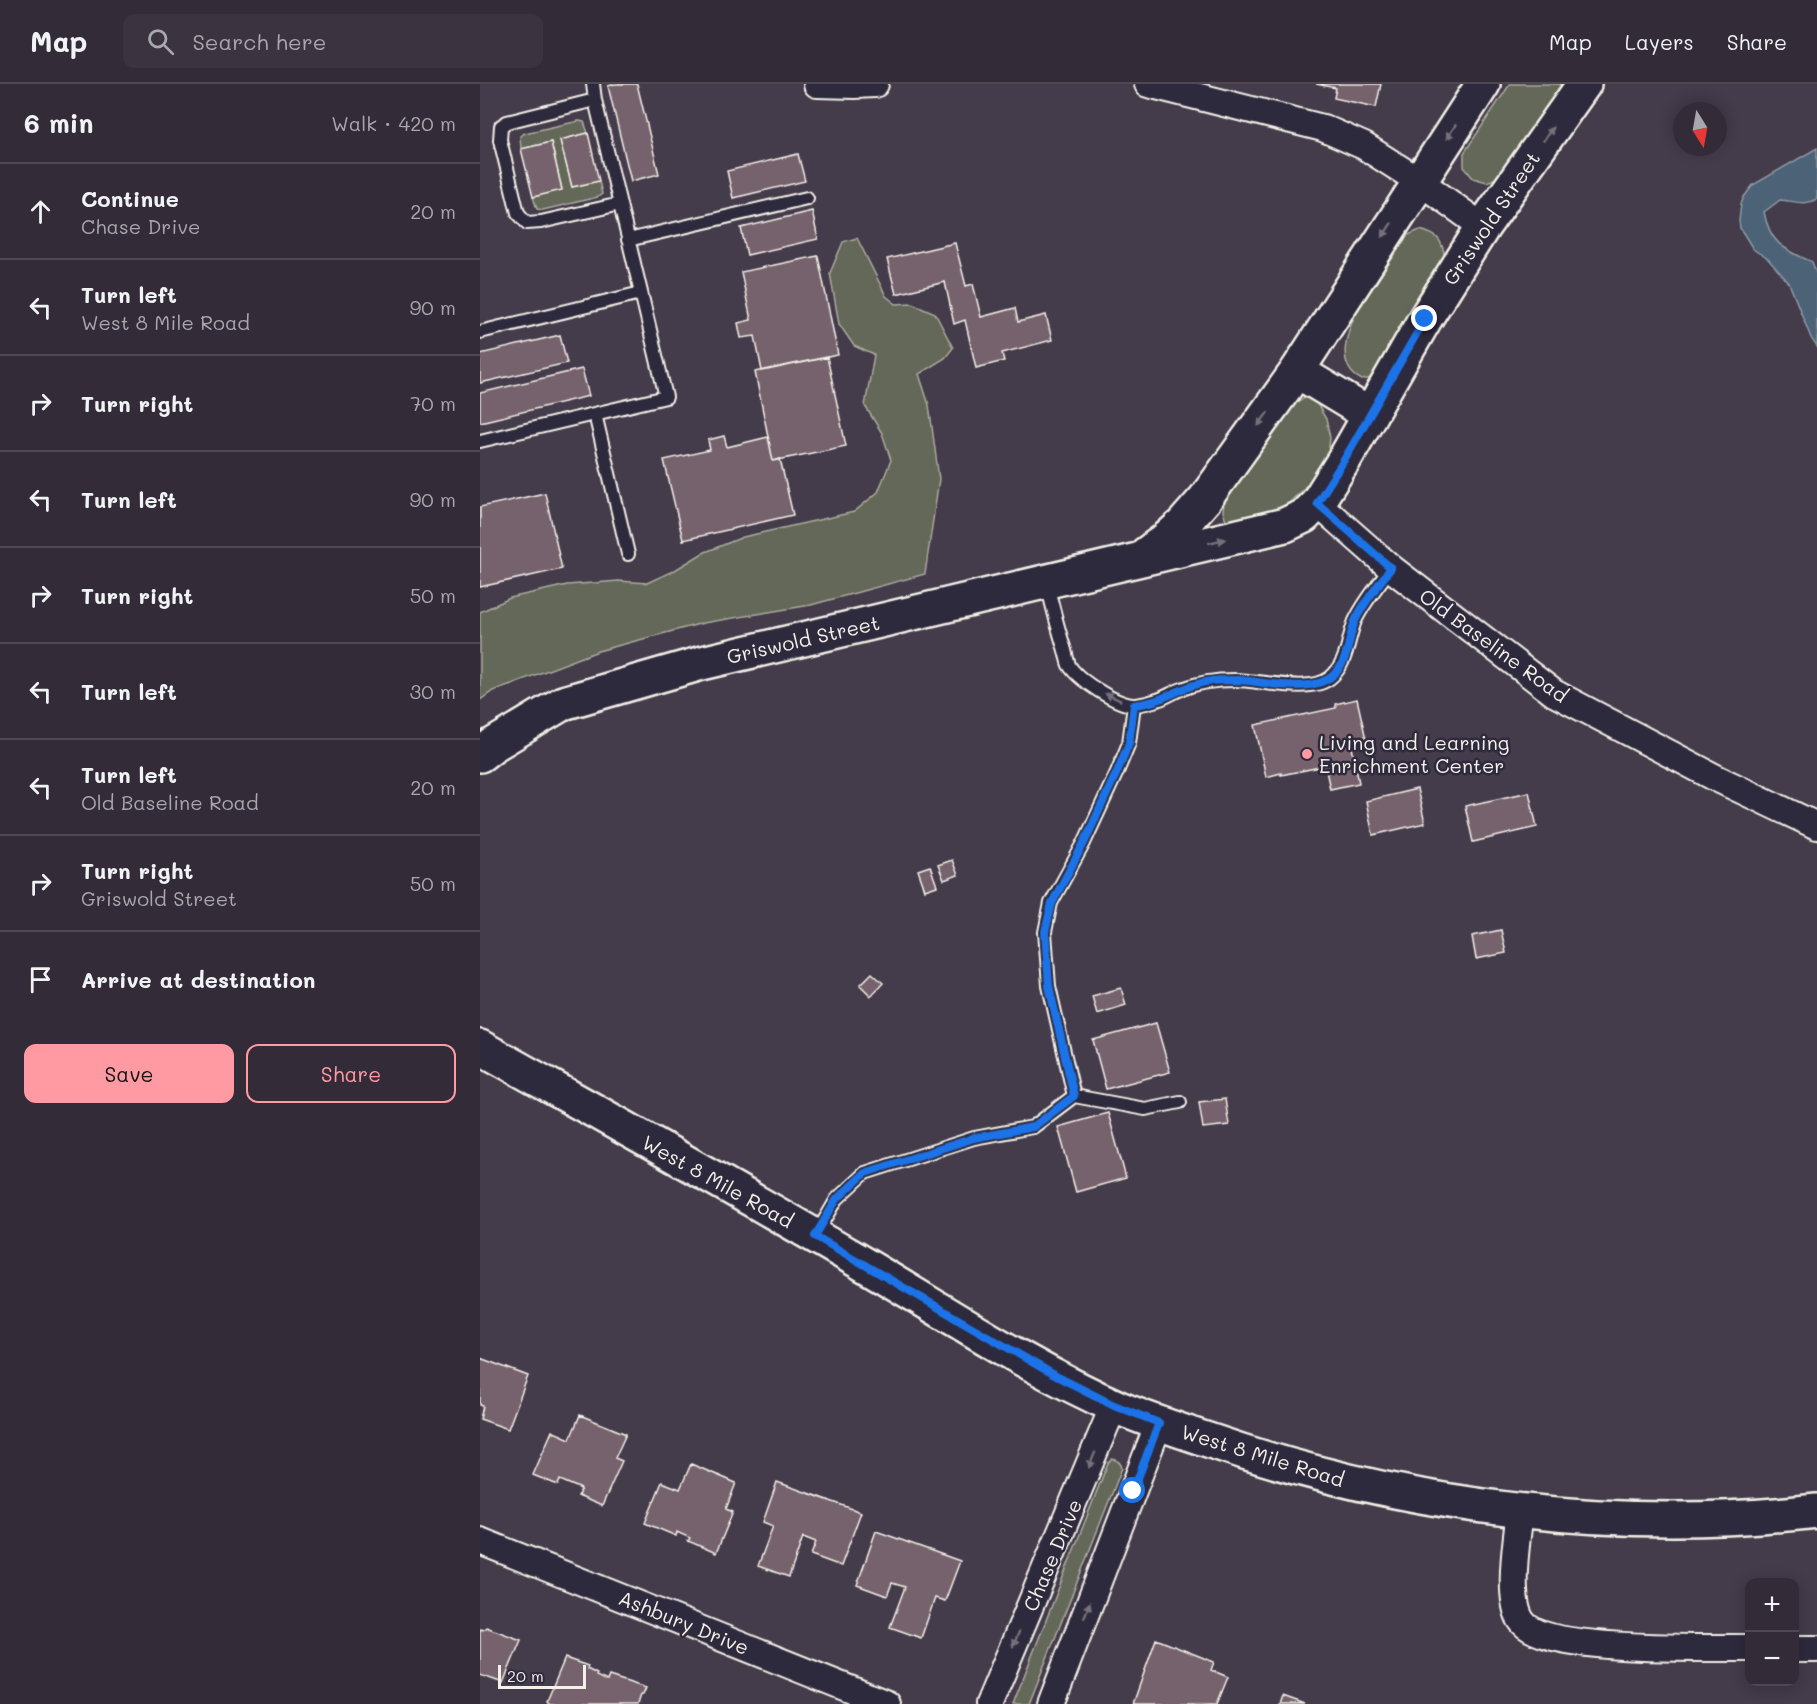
<!DOCTYPE html>
<html lang="en">
<head>
<meta charset="utf-8">
<style>
  :root { --surface:#332c38; --page:#3b3440; --text:#f1f3f6; --muted:#a9a7ae; --line:#4e4853; --accent:#ff9aa2 }
  body { margin:0; font-family:Mali,sans-serif; background:var(--page); color:var(--text) }
  .controls { position:absolute; right:18px; bottom:18px; display:grid; overflow:hidden; border-radius:12px; box-shadow:0 3px 15px #0003 }
  .controls button { width:54px; height:54px; display:grid; place-items:center; padding:0; border:0; border-bottom:2px solid var(--line); background:var(--surface); color:var(--text); font:30px sans-serif }
  .compass { position:absolute; left:1193px; top:18px; width:54px; height:54px; border-radius:50%; background:var(--surface); box-shadow:0 3px 15px #0003; rotate:169deg }
  .scale { position:absolute; left:18px; bottom:15px; width:88px; box-sizing:border-box; padding-left:6px; border:3px solid #f4f1e8; border-top:0; font-size:16px; line-height:21px; white-space:nowrap; color:#f4f1e8; -webkit-text-stroke:4px #2f2a3d; paint-order:stroke }
  .stop { position:absolute; width:18px; height:18px; margin:-14px; border:4px solid #1a73e8; border-radius:50%; background:#fff }
  .stop.end { background:#1a73e8; border-color:#fff; box-shadow:0 2px 6px #0008 }
  .list { margin:0; padding:0; list-style:none }
  h2 { display:flex; justify-content:space-between; align-items:center; height:78px; margin:0; padding:0 24px; font-size:26px }
  h2 small { font-size:20px; font-weight:400; color:var(--muted) }
  .list li { display:grid; grid-template-columns:39px 1fr auto; gap:18px; align-items:center; box-sizing:border-box; height:96px; padding:0 24px; border-top:2px solid var(--line) }
  .list b { display:block; font-size:22px; white-space:nowrap }
  .list p { margin:0; font-size:20px; white-space:nowrap; color:var(--muted) }
  .list em { font-size:20px; font-style:normal; color:var(--muted) }
  .actions { display:flex; gap:12px; padding:18px 24px }
  .actions a { flex:1; padding:14px 0; border:2px solid var(--accent); border-radius:12px; text-align:center; font-size:21px; color:var(--accent) }
  .actions .main { background:var(--accent); color:#111 }
  .icon { flex:none; width:33px; height:33px; fill:none; stroke:currentColor; stroke-width:2; stroke-linecap:round; stroke-linejoin:round }
  .map { position:relative; flex:none; width:1337px; height:1620px; overflow:hidden }
  header { display:flex; align-items:center; gap:36px; box-sizing:border-box; height:84px; padding:0 30px; background:var(--surface); border-bottom:2px solid var(--line) }
  header strong { font-size:28px }
  nav { display:flex; gap:33px; margin-inline-start:auto; font-size:21px }
  .search { width:420px; height:54px; background:var(--page); display:flex; align-items:center; gap:15px; box-sizing:border-box; padding:0 21px; border-radius:12px; color:var(--muted); font-size:22px }
  main { display:flex }
  aside { flex:1; background:var(--surface) }
  .map>svg:first-child { display:block }
</style>
</head>
<body>
<header>
<strong>Map</strong>
<div class="search"><svg class="icon" aria-label="search" viewBox="0 0 24 24"><circle cx="10" cy="10" r="6"/><path d="M15 15l6 6"/></svg>Search here</div>
<nav><a>Map</a><a>Layers</a><a>Share</a></nav>
</header>
<main>
<aside>
<h2>6 min<small>Walk · 420 m</small></h2>
<ul class="list">
<li><svg class="icon" aria-label="ahead" viewBox="0 0 24 24"><path d="M12 20V5M6 11l6-6 6 6"/></svg><div><b>Continue</b><p>Chase Drive</p></div><em>20 m</em></li>
<li><svg class="icon" aria-label="left" viewBox="0 0 24 24"><path d="M17 20v-9H6M10 6l-5 5 5 5"/></svg><div><b>Turn left</b><p>West 8 Mile Road</p></div><em>90 m</em></li>
<li><svg class="icon" aria-label="right" viewBox="0 0 24 24"><path d="M7 20v-9h11M14 6l5 5-5 5"/></svg><div><b>Turn right</b></div><em>70 m</em></li>
<li><svg class="icon" aria-label="left" viewBox="0 0 24 24"><path d="M17 20v-9H6M10 6l-5 5 5 5"/></svg><div><b>Turn left</b></div><em>90 m</em></li>
<li><svg class="icon" aria-label="right" viewBox="0 0 24 24"><path d="M7 20v-9h11M14 6l5 5-5 5"/></svg><div><b>Turn right</b></div><em>50 m</em></li>
<li><svg class="icon" aria-label="left" viewBox="0 0 24 24"><path d="M17 20v-9H6M10 6l-5 5 5 5"/></svg><div><b>Turn left</b></div><em>30 m</em></li>
<li><svg class="icon" aria-label="left" viewBox="0 0 24 24"><path d="M17 20v-9H6M10 6l-5 5 5 5"/></svg><div><b>Turn left</b><p>Old Baseline Road</p></div><em>20 m</em></li>
<li><svg class="icon" aria-label="right" viewBox="0 0 24 24"><path d="M7 20v-9h11M14 6l5 5-5 5"/></svg><div><b>Turn right</b><p>Griswold Street</p></div><em>50 m</em></li>
<li><svg class="icon" aria-label="arrive" viewBox="0 0 24 24"><path d="M6 21V4h12l-3 4 3 4H6"/></svg><div><b>Arrive at destination</b></div></li>
</ul>
<div class="actions"><a class="main">Save</a><a>Share</a></div>
</aside>
<div class="map">
<svg width="1337" height="1620" viewBox="0 0 1337 1620">
  <rect width="100%" height="100%" fill="#443b4b"/>
  <filter id="ink" filterUnits="userSpaceOnUse"><feTurbulence type="fractalNoise" baseFrequency=".0167" numOctaves="2"/><feDisplacementMap in="SourceGraphic" scale="12" xChannelSelector="R" yChannelSelector="G"/><feConvolveMatrix kernelMatrix="1 2 1 2 8 2 1 2 1" color-interpolation-filters="sRGB"/></filter>
  <g filter="url(#ink)">
    <path fill="#646759" stroke="#acaca0" stroke-width="1.5" d="M 1030,0 L 1086,0 L 1019,93 L 1007,98 L 993,94 L 984,83 L 984,69 Z
      M 99,37 L 104,38 L 108,49 L 80,56 L 92,103 L 119,97 L 122,110 L 118,113 L 63,126 L 57,125 L 53,113 L 82,105 L 71,58 L 41,65 L 40,52 L 45,49 Z
      M 940,146 C 958,151 962,155 965,174 L 891,294 L 882,296 C 855,283 866,249 877,227 L 928,151 Z
      M 377,154 L 406,212 L 416,220 L 432,219 L 455,229 L 473,264 L 465,274 L 439,290 L 449,321 L 459,395 L 445,490 L 331,521 L 223,539 L 118,567 L 13,607 L 0,616 L 0,528 L 30,514 L 87,501 L 139,497 L 167,499 L 195,486 L 223,469 L 263,453 L 374,428 L 398,408 L 411,376 L 402,349 L 385,322 L 394,271 L 374,262 L 359,240 L 350,189 L 363,158 Z
      M 826,312 L 833,313 L 846,335 L 850,354 L 848,371 L 828,400 L 805,423 L 794,427 L 752,436 L 746,436 L 743,428 L 744,418 L 808,325 Z
      M 632,1375 C 638,1376 640,1378 642,1384 L 549,1620 L 533,1620 L 628,1379 Z"/>
    <path fill="#4c6277" stroke="#8f9ba4" stroke-width="1.5" d="M 1337,64 L 1337,115 C 1324,122 1314,117 1300,116 L 1284,128 C 1290,160 1304,165 1332,178 L 1337,191 L 1337,263 L 1331,254 L 1309,199 L 1288,175 L 1273,165 L 1260,144 L 1259,137 L 1261,120 L 1264,113 L 1273,101 Z"/>
    <path fill="#76626d" stroke="#f4f1e8" stroke-width="1.5" d="M 135,0 L 157,0 L 179,90 L 151,97 L 128,2 Z
      M 836,0 L 901,0 L 896,23 L 854,14 L 856,4 Z
      M 108,49 L 119,97 L 92,103 L 80,56 Z
      M 71,58 L 82,106 L 53,113 L 41,65 Z
      M 318,70 L 325,97 L 253,114 L 247,87 Z
      M 332,127 L 338,155 L 267,171 L 261,144 Z
      M 475,159 L 486,202 L 493,200 L 501,233 L 535,224 L 538,238 L 566,231 L 572,256 L 522,269 L 524,277 L 496,284 L 485,236 L 474,240 L 465,198 L 416,210 L 407,175 Z
      M 338,172 L 358,271 L 282,287 L 275,252 L 261,254 L 258,239 L 271,236 L 261,188 Z
      M 80,251 L 87,279 L 0,299 L 0,270 Z
      M 347,273 L 366,362 L 293,377 L 275,288 Z
      M 102,285 L 109,312 L 0,338 L 0,309 Z
      M 244,352 L 247,363 L 288,353 L 293,377 L 300,375 L 313,431 L 203,456 L 184,376 L 230,366 L 228,356 Z
      M 65,409 L 82,485 L 0,503 L 0,423 Z
      M 877,615 L 886,655 L 871,658 L 879,699 L 850,705 L 845,682 L 801,691 L 801,689 L 786,693 L 775,641 L 856,624 L 855,620 Z
      M 937,705 L 945,739 L 893,751 L 886,717 Z
      M 1049,708 L 1057,743 L 993,758 L 985,722 Z
      M 472,776 L 478,791 L 464,796 L 458,781 Z
      M 450,782 L 457,802 L 445,806 L 438,786 Z
      M 1021,846 L 1026,869 L 996,875 L 992,852 Z
      M 392,889 L 403,899 L 391,912 L 380,901 Z
      M 641,904 L 646,921 L 617,930 L 612,912 Z
      M 676,939 L 690,988 L 626,1005 L 613,956 Z
      M 745,1015 L 749,1041 L 723,1044 L 719,1018 Z
      M 628,1029 L 646,1094 L 596,1108 L 578,1043 Z
      M 0,1274 L 48,1292 L 28,1345 L 0,1335 L 3,1322 L 0,1321 Z
      M 100,1331 L 146,1350 L 135,1374 L 142,1377 L 122,1422 L 98,1412 L 101,1405 L 80,1396 L 78,1401 L 53,1391 L 72,1347 L 90,1355 Z
      M 211,1380 L 256,1399 L 246,1425 L 253,1428 L 236,1469 L 208,1457 L 210,1454 L 197,1448 L 196,1452 L 165,1439 L 182,1398 L 200,1405 Z
      M 297,1398 L 381,1428 L 361,1482 L 331,1471 L 336,1458 L 323,1453 L 309,1493 L 278,1482 L 293,1442 L 283,1438 Z
      M 396,1447 L 480,1477 L 465,1517 L 455,1514 L 441,1554 L 410,1543 L 425,1503 L 412,1499 L 407,1512 L 377,1501 Z
      M 6,1543 L 41,1556 L 23,1599 L 0,1591 L 0,1545 L 3,1546 Z
      M 676,1555 L 734,1578 L 731,1586 L 748,1593 L 737,1620 L 653,1620 Z
      M 85,1574 L 108,1582 L 107,1585 L 117,1590 L 116,1592 L 127,1597 L 129,1592 L 166,1604 L 163,1611 L 161,1611 L 158,1620 L 70,1620 L 67,1617 Z
      M 803,1612 L 825,1620 L 800,1620 Z"/>
    <g fill="none" stroke-linecap="round" stroke-linejoin="round">
      <defs>
        <path id="lane" d="M 115,16 L 27,38 L 21,42 L 20,56 L 38,129 L 47,139 L 61,138 L 140,120
          M 148,156 L 327,114
          M 0,248 L 161,209
          M 115,330 L 148,470
          M 0,357 L 186,313 L 115,16 L 113,0
          M 566,497 C 572,519 577,542 584,563 C 586,569 587,576 589,581 C 598,596 637,621 654,621 C 661,621 670,618 677,616 C 685,614 693,608 702,605 C 719,598 737,596 755,596 C 779,596 830,610 850,594 C 868,579 867,557 875,537 C 884,518 898,501 911,484
          M 654,621 L 649,659 L 637,688 L 604,759 L 571,819 L 565,848 L 569,902 L 594,1012 L 665,1025 L 700,1018
          M 336,1151 L 357,1115 L 385,1089 L 494,1054 L 553,1043 L 594,1012"/>
        <path id="street" d="M 337,0 L 374,1 L 395,0
          M 668,0 L 843,44 L 884,62 L 939,97 L 1003,143
          M 837,419 L 911,484 L 1074,609 L 1236,694 L 1337,742
          M 1040,1427 C 1037,1454 1027,1513 1041,1536 C 1062,1570 1228,1563 1270,1564
          M 0,1457 L 407,1620
          M 1314,1565 L 1337,1565
          M 509,1620 L 634,1321
          M 571,1620 L 679,1339"/>
        <path id="secondary" d="M 817,287 L 890,331
          M 666,470 L 685,456 L 703,440 L 725,415 L 817,287 L 1003,0
          M 0,671 L 13,661 L 83,619 L 222,579 L 805,441 L 824,432 L 837,419 L 864,376 L 945,235 L 1003,143 L 1104,0
          M 0,963 C 125,1033 250,1102 373,1174 C 461,1225 546,1283 639,1324 C 668,1336 698,1346 728,1356 C 922,1423 1133,1450 1337,1427"/>
      </defs>
      <use href="#lane" stroke="#f4f1e8" stroke-width="16"/>
      <use href="#street" stroke="#f4f1e8" stroke-width="30"/>
      <use href="#secondary" stroke="#f4f1e8" stroke-width="38"/>
      <use href="#lane" stroke="#2f2a3d" stroke-width="12"/>
      <use href="#street" stroke="#2f2a3d" stroke-width="26"/>
      <use href="#secondary" stroke="#2f2a3d" stroke-width="33"/>
    </g>
    <defs><path id="oneway-solid" d="M-6-.8H1V-3.2L6.5 0L1 3.2V.8H-6Z" transform="scale(1.5)"/></defs>
    <g fill="#747079">
      <use href="#oneway-solid" transform="translate(971 48) rotate(123)"/>
      <use href="#oneway-solid" transform="translate(1068 50) rotate(-55)"/>
      <use href="#oneway-solid" transform="translate(907 146) rotate(123)"/>
      <use href="#oneway-solid" transform="translate(783 335) rotate(126)"/>
      <use href="#oneway-solid" transform="translate(737 457) rotate(-13)"/>
      <use href="#oneway-solid" transform="translate(633 613) rotate(-155)"/>
      <use href="#oneway-solid" transform="translate(612 1376) rotate(112)"/>
      <use href="#oneway-solid" transform="translate(607 1526) rotate(-69)"/>
      <use href="#oneway-solid" transform="translate(536 1555) rotate(113)"/>
    </g>
  </g>
  <g fill="none" stroke-linecap="round" stroke-linejoin="round" filter="url(#ink)">
    <path stroke="#1a73e8" stroke-width="8" d="M 653,1407 L 679,1339 L 634,1321 L 576,1292 L 335,1152 L 357,1115 L 385,1089 L 494,1054 L 553,1043 L 594,1012 L 569,902 L 565,848 L 572,819 L 604,759 L 637,688 L 649,659 L 654,621 C 663,620 672,618 680,615 C 698,608 713,599 732,597 C 741,596 751,596 759,596 C 789,598 839,613 859,585 C 869,571 869,552 875,537 C 884,518 898,501 911,484 L 837,419 L 864,376 L 945,235"/>
  </g>
  <circle fill="#ff9aa2" stroke="#2f2a3d" stroke-width="2" cx="827" cy="670" r="6"/>
  <g text-anchor="middle" dominant-baseline="central" stroke-width="5" stroke-linejoin="round" paint-order="stroke">
    <g font-size="20" fill="#f4f1e8" stroke="#2f2a3d">
      <text transform="translate(1011 134) rotate(-56)">Griswold Street</text>
      <text transform="translate(323 555) rotate(-13)">Griswold Street</text>
      <text transform="translate(1014 561) rotate(36)">Old Baseline Road</text>
      <text transform="translate(238 1097) rotate(29)">West 8 Mile Road</text>
      <text transform="translate(783 1371) rotate(17)">West 8 Mile Road</text>
      <text transform="translate(572 1471) rotate(-67)">Chase Drive</text>
      <text transform="translate(204 1538) rotate(22)">Ashbury Drive</text>
    </g>
    <g font-size="20" fill="#f4f1e8" stroke="#2f2a3d" text-anchor="start">
      <text x="839" y="658">Living and Learning<tspan x="839" dy="23">Enrichment Center</tspan></text>
    </g>
  </g>
</svg>
<div class="controls">
<button>+</button>
<button>−</button>
</div>
<svg class="compass" viewBox="-18 -18 36 36"><path d="M0-13l5 13h-10z" fill="#e53935"/><path d="M0 13l5-13h-10z" fill="#a9a7ae"/></svg>
<div class="scale">20 m</div>
<div class="stop" style="left:653px;top:1407px"></div>
<div class="stop end" style="left:945px;top:235px"></div>
</div>
</main>
</body>
</html>
